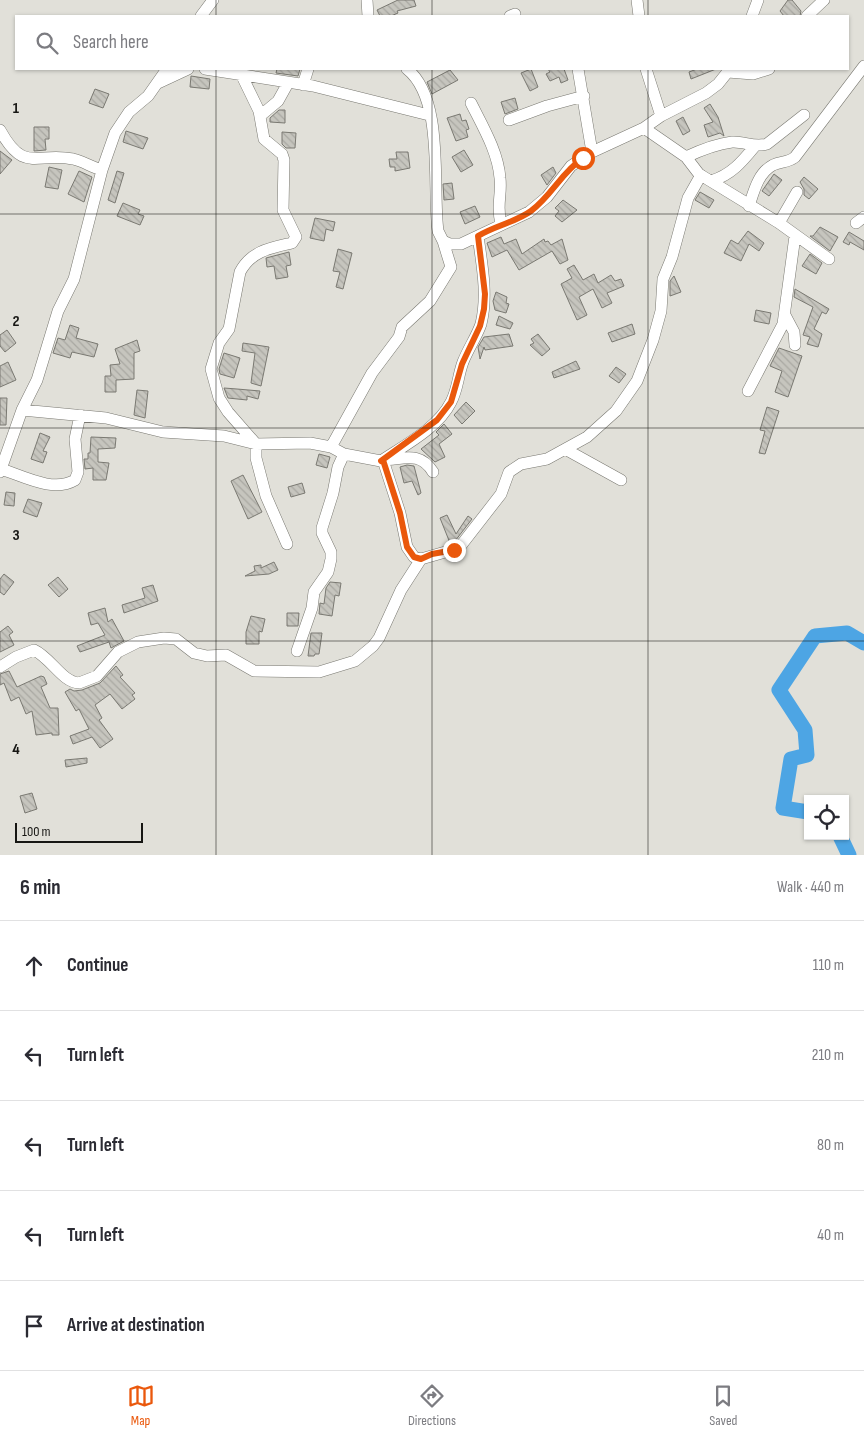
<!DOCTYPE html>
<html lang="en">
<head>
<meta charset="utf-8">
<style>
  :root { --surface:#fff; --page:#f7f7f7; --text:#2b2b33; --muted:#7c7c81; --line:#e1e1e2; --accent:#ea580c }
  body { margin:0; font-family:"Sofia Sans Condensed",sans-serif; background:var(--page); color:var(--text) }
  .controls { position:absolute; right:15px; bottom:15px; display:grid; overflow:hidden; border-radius:0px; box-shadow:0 1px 4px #0004 }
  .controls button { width:45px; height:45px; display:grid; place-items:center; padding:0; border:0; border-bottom:1px solid var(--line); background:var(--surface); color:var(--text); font:25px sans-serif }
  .scale { position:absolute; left:15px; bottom:12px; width:128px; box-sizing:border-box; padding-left:5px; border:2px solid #161613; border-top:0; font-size:14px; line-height:18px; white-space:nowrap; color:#161613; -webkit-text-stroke:4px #e1e0d9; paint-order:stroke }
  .stop { position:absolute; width:15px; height:15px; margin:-11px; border:4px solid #ea580c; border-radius:50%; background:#fff }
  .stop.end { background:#ea580c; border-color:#fff; box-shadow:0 1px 5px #0008 }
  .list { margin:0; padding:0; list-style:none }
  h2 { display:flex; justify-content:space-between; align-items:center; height:65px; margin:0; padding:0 20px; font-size:21px }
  h2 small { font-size:16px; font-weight:400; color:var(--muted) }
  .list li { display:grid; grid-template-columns:32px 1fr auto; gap:15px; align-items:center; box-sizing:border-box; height:90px; padding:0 20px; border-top:1px solid var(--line) }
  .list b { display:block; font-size:19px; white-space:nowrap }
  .list em { font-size:16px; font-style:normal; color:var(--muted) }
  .icon { flex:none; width:28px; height:28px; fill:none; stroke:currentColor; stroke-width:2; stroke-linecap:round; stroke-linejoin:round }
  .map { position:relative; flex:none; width:864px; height:855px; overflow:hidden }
  .search { position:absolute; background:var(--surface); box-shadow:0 1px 4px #0004; left:15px; right:15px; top:15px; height:55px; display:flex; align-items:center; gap:12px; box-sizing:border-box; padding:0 18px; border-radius:0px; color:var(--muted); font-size:19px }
  .sheet { height:515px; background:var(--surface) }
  nav { display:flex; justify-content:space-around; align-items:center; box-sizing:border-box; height:70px; border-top:1px solid var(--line); background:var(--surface); font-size:14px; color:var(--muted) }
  nav a { display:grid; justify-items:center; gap:2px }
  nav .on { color:var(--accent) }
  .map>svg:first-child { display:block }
</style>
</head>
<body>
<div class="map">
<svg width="864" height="855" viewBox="0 0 864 855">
  <defs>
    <pattern id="building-back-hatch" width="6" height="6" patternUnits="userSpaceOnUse" patternTransform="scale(1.25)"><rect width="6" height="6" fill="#c6c5be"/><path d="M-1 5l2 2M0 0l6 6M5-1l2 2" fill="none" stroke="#a9a8a2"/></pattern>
  </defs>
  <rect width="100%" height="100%" fill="#e1e0d9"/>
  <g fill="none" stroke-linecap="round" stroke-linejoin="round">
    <path stroke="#4da5e4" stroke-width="15" d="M 808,812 L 783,808 L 791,759 L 807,755 L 805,730 L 779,690 L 815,636 L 847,633 L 864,643
      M 840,836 L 849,855"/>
  </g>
  <path fill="url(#building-back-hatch)" stroke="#7a7972" d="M 398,0 L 414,0 L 416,6 L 397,11 L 398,13 L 391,16 L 380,16 L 377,10 Z
    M 788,0 L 792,0 L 801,11 L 800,16 L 784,16 L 780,11 Z
    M 277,69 L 300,69 L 298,76 L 276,73 Z
    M 531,69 L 538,87 L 530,91 L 521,73 Z
    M 548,69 L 564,69 L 568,80 L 561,83 L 559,77 L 550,81 L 546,74 L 550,72 Z
    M 697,69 L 716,69 L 691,79 L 689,72 Z
    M 450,70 L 458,80 L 432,94 L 427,82 Z
    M 191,76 L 210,79 L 209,89 L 190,87 Z
    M 95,89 L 109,94 L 103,108 L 89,103 Z
    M 515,98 L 518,109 L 505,114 L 501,102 Z
    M 710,104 L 718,117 L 724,136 L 720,133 L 708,137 L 704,125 L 713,122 L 704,108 Z
    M 279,110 L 285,110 L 285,123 L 270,122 L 270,118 Z
    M 460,114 L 462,121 L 466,120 L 469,129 L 466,130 L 468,137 L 456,141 L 447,118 Z
    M 683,117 L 690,131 L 683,135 L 676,121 Z
    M 34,127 L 49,127 L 49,139 L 45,139 L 46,150 L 34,151 Z
    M 126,131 L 148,138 L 143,149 L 123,142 Z
    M 282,132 L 296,133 L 295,148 L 286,148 L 282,144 Z
    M 464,150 L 473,165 L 461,172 L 452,157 Z
    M 0,151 L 12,160 L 0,174 Z
    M 396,152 L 408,152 L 410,168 L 395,171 L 395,167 L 390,167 L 389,159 L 397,159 Z
    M 49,167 L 62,170 L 58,189 L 45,187 Z
    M 553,167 L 556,173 L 547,185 L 541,175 Z
    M 79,171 L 92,177 L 84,202 L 68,194 Z
    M 117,171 L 124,173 L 115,203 L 108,200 Z
    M 774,174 L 782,180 L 769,196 L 762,191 Z
    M 804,177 L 818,189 L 809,199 L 804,195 L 804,189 L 800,182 Z
    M 452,183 L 454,199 L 444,200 L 443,184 Z
    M 700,192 L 714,200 L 709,208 L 695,200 Z
    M 563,200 L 577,210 L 562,222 L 555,216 L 559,211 L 555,208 Z
    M 123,203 L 140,210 L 138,214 L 144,216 L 140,225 L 117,216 Z
    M 475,206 L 480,217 L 465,224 L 460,212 Z
    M 315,218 L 335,222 L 333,231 L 326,229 L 324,241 L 310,238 Z
    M 820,227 L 838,237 L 830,251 L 810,236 L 813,236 Z
    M 748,231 L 764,243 L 759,251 L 749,244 L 741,261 L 724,253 L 731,240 L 738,244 Z
    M 849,232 L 864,241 L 864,250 L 850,242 L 849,245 L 843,242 Z
    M 501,237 L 504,244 L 516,239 L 522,254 L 544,239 L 545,242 L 548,241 L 551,245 L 562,239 L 568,260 L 560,264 L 552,251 L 519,270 L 507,250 L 492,257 L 487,243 Z
    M 338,249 L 352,253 L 343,289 L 336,287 L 340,272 L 333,271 Z
    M 289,252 L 291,265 L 286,266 L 288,277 L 276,279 L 274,266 L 267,267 L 266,258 Z
    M 810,254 L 822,263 L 816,274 L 802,266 Z
    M 574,265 L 583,280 L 594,274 L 598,283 L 611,275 L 615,281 L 621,279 L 624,286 L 607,293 L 612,303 L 602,308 L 593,289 L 579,297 L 587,315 L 577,320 L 561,284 L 572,278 L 567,269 Z
    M 674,276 L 681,292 L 670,296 L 670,281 Z
    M 795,289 L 829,309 L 826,314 L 822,312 L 814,329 L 822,334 L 818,347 L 807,344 L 810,337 L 803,335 L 813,307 L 794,297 Z
    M 496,292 L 507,297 L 506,303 L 509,304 L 506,313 L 495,310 L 493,301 Z
    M 756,310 L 771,313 L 769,324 L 754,321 Z
    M 499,316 L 513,323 L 510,329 L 496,325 Z
    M 632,324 L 635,334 L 612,342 L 608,333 Z
    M 70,325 L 79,328 L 76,338 L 98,344 L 94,357 L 72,352 L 70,358 L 53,353 L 58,338 L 65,340 Z
    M 7,330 L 16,343 L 5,352 L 0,346 L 0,335 Z
    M 509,334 L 513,346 L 485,350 L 484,347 L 480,359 L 478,347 L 484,337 Z
    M 538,334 L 550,349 L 542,356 L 530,345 L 534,343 L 531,339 Z
    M 137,340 L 140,351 L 134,353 L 134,379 L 116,380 L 116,392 L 105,392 L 105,376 L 111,376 L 110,365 L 120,364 L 115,349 Z
    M 243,343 L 269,347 L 261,386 L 251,383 L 255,353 L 242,351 Z
    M 779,348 L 802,356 L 788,397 L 775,392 L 782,371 L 770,366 Z
    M 224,353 L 240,358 L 234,378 L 220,374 L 219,369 Z
    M 576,361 L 580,369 L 554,378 L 552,372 Z
    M 8,362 L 16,380 L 0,387 L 0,366 Z
    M 616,367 L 626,374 L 619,383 L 609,376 Z
    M 224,388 L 237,389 L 260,391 L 258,399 L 247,396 L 247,400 L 228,398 Z
    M 137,390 L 148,391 L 145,418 L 134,415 Z
    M 0,398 L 7,398 L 6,425 L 0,425 Z
    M 466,402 L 475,411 L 462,424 L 454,415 Z
    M 767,407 L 779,411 L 765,454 L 759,453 L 765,431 L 760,430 Z
    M 444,424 L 452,434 L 439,444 L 445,457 L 435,462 L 421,449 L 439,435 L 436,432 Z
    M 40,433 L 50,437 L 43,451 L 47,452 L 43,463 L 31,459 Z
    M 91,437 L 116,438 L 115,448 L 98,449 L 98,462 L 109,463 L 106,480 L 93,480 L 93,468 L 85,469 L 84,459 L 88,459 L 88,453 L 90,453 Z
    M 319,454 L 330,457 L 327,468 L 316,465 Z
    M 407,465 L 414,466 L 421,493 L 418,495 L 412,481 L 404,483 L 400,467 Z
    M 243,475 L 262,512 L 248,519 L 231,481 Z
    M 302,483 L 305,493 L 291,497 L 288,487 Z
    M 6,492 L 15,493 L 14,506 L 4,505 Z
    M 28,499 L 42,503 L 37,517 L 23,512 Z
    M 447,515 L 456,534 L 468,516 L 472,519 L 455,541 L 450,543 L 440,518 Z
    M 274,562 L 278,570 L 269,574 L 245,576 L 255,571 L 254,566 L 261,565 L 261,568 Z
    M 4,574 L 14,582 L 4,595 L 0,592 L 0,579 Z
    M 58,577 L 68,589 L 59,597 L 48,585 Z
    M 330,582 L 341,583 L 339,596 L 335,595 L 332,616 L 319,614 L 320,603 L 324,604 L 326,588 Z
    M 153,585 L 158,601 L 124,613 L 122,605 L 145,598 L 142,588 Z
    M 105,608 L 108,622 L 112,619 L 124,641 L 111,648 L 109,642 L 80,652 L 77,646 L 105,635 L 98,623 L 91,625 L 88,613 Z
    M 287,613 L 299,613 L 298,626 L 287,626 Z
    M 251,616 L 265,619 L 262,632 L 259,631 L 259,644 L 246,644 L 246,632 Z
    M 8,626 L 13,632 L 9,635 L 14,645 L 0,652 L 0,632 Z
    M 311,633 L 322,633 L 319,654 L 315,654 L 314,656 L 308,656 Z
    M 116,666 L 123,675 L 120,677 L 135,693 L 132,695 L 135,699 L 122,709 L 110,694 L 95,705 L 102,718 L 99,720 L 113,739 L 100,748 L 92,737 L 73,744 L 70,736 L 89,729 L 79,709 L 76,711 L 65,692 L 70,689 L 74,691 L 82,690 L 100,683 Z
    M 9,671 L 17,687 L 41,676 L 44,677 L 47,684 L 41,687 L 50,708 L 58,708 L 59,735 L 52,735 L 52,733 L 36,735 L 32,711 L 26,714 L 19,697 L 11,701 L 4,683 L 0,685 L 0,674 Z
    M 87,758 L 87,763 L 66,767 L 65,760 Z
    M 32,793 L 37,809 L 25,813 L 20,796 Z"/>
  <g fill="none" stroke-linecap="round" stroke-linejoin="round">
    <defs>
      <path id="minor" d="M 367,0 L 368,16
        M 637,0 L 639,16
        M 201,16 L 213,0
        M 510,16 L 515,14
        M 752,16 L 758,0
        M 807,16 L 824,0
        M 205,69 L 313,86 L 429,115
        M 407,69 C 445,99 432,188 438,231 L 443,241 L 450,244 L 461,244 L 529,212 L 547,197 L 571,166 L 592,152 L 644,128 L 661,116 L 706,93 L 718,84 L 730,69
        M 578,69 L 592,152
        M 646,69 L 661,116
        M 728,72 L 753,74 L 769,69
        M 242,76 L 259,111 L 264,139 L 282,154 L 284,160 L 283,210 L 296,237 L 292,243 C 270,248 251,251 240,272 L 229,329 L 219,343 L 211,369 L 219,398 L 228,412 L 256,444 L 256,458 L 266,496 L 287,544
        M 158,83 L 188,69
        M 303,85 L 308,69
        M 471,103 C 483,127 498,152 500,178 C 502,196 496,205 501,224
        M 260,116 L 278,101 L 288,83
        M 509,120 L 547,106 L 584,96
        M 644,128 L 686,157 L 699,174 L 779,223 L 829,259
        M 0,130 C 24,174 36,152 73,159 C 82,161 92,167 102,170
        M 686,157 C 701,150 716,144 732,142 C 744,141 754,148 767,144 L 804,115
        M 711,181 C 731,175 742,162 755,146
        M 749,206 C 754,191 758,173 773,165 C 781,161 788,163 795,157 L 864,66
        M 779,223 L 797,192
        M 856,223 L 864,217
        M 785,315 L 794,332 L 795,345
        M 748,391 L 783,324 L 795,236
        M 22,410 L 106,418 L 163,432 L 224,436 L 256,444 L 310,443 L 331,447 L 344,454 L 381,461 C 405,445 438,428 451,402 C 458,389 458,375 463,362 C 468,349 477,336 481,324 C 488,295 482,265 478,236
        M 331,447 L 372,373 L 399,337 L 402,327 L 430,301 L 451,267 L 443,241
        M 565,449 L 621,480
        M 383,460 L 400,513 L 407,547 L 414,557 L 421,559
        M 383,460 C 405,459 420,451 433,472
        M 1,469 C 23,476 53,493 75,480 L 78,472 L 75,439 L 80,415
        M 0,472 L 22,410 L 37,380 L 58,311 L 74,279 L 102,170 L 115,133 L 129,112 L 148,96 L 167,69
        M 297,651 L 312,608 L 314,592 L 328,572 L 331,559 L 331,552 L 322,533 L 322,528 L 333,493 L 338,467 L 344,454
        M 0,667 L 16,657 L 34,650 C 51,658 62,682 79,683 L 97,676 L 118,652 L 138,642 L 164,638 L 176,639 L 194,653 L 207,656 L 226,655 L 254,671 L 319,672 L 355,661 L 373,646 L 379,638 L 401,590 L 421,559 L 459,548 L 501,494 L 509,472 L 521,464 L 547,459 L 587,437 L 616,411 L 637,381 L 653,340 L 661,311 L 663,279 L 672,257 L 688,198 L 701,175"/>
    </defs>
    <use href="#minor" stroke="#797871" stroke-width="12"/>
    <use href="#minor" stroke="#fff" stroke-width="11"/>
  </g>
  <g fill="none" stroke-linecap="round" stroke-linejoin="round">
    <path stroke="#ea580c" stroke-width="6" d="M 454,550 L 432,554 L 421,559 L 414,557 L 407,547 L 400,513 L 383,460 L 381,461 L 437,420 L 451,402 L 462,364 L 480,326 L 484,309 L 485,294 L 478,236 C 494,226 516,222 531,211 C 552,195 562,172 583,158"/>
  </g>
  <path fill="none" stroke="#161613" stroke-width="1" stroke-opacity="0.55" d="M 216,0 L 216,16M 432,0 L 432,16M 648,0 L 648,16M 216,69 L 216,855M 432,69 L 432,855M 648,69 L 648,855M 0,214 L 864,214M 0,428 L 864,428M 0,641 L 864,641"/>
  <g font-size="16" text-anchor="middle" font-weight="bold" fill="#161613" stroke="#e1e0d9" stroke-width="4" stroke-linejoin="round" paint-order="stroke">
    <text x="16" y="113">1</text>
    <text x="16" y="326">2</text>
    <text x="16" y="540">3</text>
    <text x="16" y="754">4</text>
  </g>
</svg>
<div class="controls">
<button><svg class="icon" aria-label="locate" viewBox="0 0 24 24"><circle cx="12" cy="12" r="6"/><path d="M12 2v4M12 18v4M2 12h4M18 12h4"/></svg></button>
</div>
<div class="scale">100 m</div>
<div class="stop" style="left:583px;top:158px"></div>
<div class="stop end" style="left:454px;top:550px"></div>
<div class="search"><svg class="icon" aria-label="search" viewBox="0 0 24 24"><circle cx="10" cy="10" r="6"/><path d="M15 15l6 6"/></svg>Search here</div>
</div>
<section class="sheet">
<h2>6 min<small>Walk · 440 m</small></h2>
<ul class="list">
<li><svg class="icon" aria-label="ahead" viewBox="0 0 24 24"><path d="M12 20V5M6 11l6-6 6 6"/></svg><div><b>Continue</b></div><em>110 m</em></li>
<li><svg class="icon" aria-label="left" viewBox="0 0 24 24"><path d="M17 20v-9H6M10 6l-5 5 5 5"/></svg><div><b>Turn left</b></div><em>210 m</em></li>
<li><svg class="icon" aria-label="left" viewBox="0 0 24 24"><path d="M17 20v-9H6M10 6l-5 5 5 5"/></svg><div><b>Turn left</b></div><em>80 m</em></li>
<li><svg class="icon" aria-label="left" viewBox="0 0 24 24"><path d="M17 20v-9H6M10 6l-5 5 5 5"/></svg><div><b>Turn left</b></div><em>40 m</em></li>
<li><svg class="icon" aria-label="arrive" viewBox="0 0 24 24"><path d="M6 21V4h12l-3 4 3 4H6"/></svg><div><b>Arrive at destination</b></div></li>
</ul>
</section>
<nav>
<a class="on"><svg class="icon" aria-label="map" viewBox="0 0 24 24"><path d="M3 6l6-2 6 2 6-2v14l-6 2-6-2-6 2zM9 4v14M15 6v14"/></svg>Map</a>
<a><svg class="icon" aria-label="directions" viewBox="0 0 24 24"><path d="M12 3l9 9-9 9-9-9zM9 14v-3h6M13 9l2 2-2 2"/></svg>Directions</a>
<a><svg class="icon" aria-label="saved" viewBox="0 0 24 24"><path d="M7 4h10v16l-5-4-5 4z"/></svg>Saved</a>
</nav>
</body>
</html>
